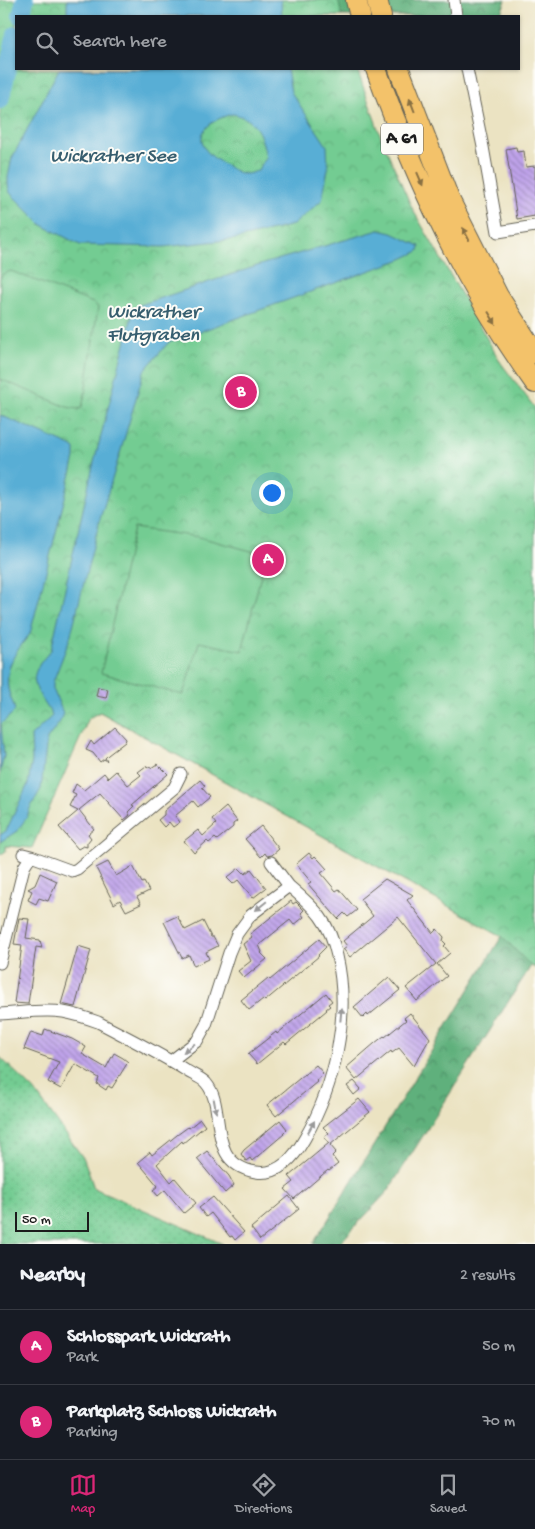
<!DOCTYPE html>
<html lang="en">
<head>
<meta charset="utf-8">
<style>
  :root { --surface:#171b24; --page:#20242c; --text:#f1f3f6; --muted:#9ea1a6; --line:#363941; --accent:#db2777 }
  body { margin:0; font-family:"Gochi Hand",sans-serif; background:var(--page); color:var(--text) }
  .scale { position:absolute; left:15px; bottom:12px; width:74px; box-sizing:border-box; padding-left:5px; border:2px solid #1c1c1c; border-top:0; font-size:14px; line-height:18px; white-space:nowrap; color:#1c1c1c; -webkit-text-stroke:4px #fdfcf7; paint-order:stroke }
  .you { position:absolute; left:271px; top:492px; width:18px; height:18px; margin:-12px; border:4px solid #fff; border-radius:50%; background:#1a73e8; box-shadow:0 0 0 8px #1a73e833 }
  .badge { display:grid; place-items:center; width:32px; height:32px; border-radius:50%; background:var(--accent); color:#fff; font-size:16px; font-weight:700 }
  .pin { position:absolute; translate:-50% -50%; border:2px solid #fff; box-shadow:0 1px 5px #0006 }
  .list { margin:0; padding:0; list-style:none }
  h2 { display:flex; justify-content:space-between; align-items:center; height:65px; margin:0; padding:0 20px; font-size:21px }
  h2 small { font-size:16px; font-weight:400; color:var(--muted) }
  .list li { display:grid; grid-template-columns:32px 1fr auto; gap:15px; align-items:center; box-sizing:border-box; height:75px; padding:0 20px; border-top:1px solid var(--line) }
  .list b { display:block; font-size:19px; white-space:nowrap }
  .list p { margin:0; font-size:16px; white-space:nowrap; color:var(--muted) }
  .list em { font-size:16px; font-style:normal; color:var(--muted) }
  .icon { flex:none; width:28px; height:28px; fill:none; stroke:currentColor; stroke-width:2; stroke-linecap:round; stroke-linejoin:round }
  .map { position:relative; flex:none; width:535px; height:1244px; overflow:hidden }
  .search { position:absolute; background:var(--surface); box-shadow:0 1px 4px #0004; left:15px; right:15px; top:15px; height:55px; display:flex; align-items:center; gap:12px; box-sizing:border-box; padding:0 18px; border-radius:0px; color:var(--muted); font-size:19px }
  .sheet { height:215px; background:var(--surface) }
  nav { display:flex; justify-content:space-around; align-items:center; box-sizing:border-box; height:70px; border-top:1px solid var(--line); background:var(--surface); font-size:14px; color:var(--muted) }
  nav a { display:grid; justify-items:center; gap:2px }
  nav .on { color:var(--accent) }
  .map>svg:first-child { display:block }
</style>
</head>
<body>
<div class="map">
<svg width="535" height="1244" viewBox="0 0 535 1244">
  <defs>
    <pattern id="grass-dots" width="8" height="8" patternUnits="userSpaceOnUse" patternTransform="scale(1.25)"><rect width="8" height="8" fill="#73cc92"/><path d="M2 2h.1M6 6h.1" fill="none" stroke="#63af7d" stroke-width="1.8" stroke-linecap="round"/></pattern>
    <pattern id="forest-crowns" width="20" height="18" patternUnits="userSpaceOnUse" patternTransform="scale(1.25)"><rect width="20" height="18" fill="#5eb07c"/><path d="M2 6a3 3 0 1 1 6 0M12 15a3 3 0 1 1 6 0" fill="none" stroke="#4d8e65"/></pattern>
    <pattern id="park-crowns" width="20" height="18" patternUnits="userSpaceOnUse" patternTransform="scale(1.25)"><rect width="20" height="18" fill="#73cc92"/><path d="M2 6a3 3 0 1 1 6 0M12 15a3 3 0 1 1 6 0" fill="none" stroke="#63af7d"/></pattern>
    <pattern id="building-back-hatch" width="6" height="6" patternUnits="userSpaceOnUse" patternTransform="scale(1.25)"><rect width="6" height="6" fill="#bfa3ea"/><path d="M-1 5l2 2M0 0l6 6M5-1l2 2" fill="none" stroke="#9a84bd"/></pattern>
  </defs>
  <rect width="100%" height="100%" fill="#fdfcf7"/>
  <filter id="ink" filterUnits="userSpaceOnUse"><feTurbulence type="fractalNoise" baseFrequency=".02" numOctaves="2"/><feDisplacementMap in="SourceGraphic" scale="10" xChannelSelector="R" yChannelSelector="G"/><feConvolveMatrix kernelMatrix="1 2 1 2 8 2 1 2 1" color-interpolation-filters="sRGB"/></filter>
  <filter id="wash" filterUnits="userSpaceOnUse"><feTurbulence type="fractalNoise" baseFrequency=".0096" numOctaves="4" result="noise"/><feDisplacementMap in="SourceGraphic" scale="20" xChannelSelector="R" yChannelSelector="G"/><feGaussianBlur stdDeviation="1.12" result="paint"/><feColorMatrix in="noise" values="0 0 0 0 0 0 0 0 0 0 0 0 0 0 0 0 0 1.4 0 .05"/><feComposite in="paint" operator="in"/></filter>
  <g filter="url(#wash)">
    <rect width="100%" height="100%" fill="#ebe3c2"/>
    <path fill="url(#grass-dots)" stroke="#487457" d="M 0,1057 L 34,1090 L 84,1159 L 94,1188 L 223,1244 L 0,1244 Z"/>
    <path fill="url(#forest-crowns)" stroke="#3d664c" d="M 281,0 L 506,0 L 500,16 L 282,16 Z
      M 100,712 L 296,716 L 531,962 L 531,966 L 388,1191 L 339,1244 L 313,1244 L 502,936 Z"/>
    <path fill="url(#park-crowns)" stroke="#487457" d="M 0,0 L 338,0 L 342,16 L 16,16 L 16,69 L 357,69 L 381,137 L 413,210 L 501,363 L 535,408 L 535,968 L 531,966 L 502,936 L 100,712 L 89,718 L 32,848 L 6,846 L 6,851 L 0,855 Z"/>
    <path fill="#73cc92" stroke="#487457" d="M 11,271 L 93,303 L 98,307 L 85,394 L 82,407 L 78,409 L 67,407 L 0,379 L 0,279 L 3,274 Z
      M 134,528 L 199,537 L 266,555 L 242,651 L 199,642 L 183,695 L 101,673 Z"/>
    <path fill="#58aed5" stroke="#3a6578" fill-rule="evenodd" d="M 67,0 L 281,0 L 282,16 L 67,16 Z
      M 59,69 L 287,69 L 291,92 L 327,146 L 328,169 L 322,200 L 293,225 L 237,239 L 163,247 L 80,245 L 42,225 L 10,193 L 8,185 L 8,177 L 12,158 ZM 232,114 C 257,118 262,136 266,158 L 257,171 C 254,172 249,174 245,174 C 239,174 230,168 224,164 C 190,146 197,124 232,114 Z
      M 379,230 L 392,233 L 420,246 L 419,251 L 402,259 L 168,343 L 144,371 L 121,450 L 100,519 L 70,638 L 53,682 L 53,689 L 63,713 L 60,722 L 47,739 L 41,789 L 29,810 L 27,817 L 17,831 L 0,842 L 0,835 L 6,831 L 28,784 L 32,761 L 31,736 L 52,716 C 46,702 28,686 37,669 C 40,662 46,656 51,650 L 92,470 L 133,312 L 137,306 L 266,263 Z
      M 0,415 L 71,446 L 75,449 L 75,458 L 30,634 C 17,650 5,665 8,688 C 9,696 14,703 15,711 L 1,724 L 4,756 L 0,773 Z"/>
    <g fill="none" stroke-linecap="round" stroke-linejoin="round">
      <path stroke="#58aed5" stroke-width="18" d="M 21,16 L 25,0
        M 0,100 L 16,35"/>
    </g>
    <g id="blocks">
      <path fill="url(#building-back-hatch)" d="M 516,147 L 517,152 L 524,151 L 526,167 L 535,166 L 535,216 L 517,219 L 506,149 Z
        M 98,687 L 108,689 L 106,698 L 96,696 Z
        M 115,727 L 126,739 L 125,742 L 108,755 L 105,758 L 107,761 L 104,759 L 100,762 L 93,753 L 86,750 L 91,741 L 94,745 Z
        M 157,764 L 160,768 L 161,767 L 168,774 L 132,805 L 134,806 L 128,812 L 130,815 L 124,820 L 100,793 L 79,810 L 94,829 L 88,834 L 91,838 L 87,843 L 87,847 L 83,846 L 78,849 L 59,827 L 78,811 L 70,807 L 76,795 L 72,793 L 76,784 L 84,790 L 104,773 L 108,778 L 116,771 L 128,785 L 141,775 L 138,772 L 146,766 L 151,768 Z
        M 200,780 L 205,786 L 202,788 L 210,797 L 198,807 L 193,801 L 175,816 L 180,822 L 173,827 L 169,822 L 164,827 L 158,820 L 164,815 L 164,811 Z
        M 226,807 L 237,821 L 233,824 L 233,827 L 217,840 L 215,838 L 209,843 L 207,841 L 194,853 L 184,841 L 198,830 L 203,836 L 216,824 L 212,819 Z
        M 261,826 L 279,849 L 272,855 L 267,856 L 265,853 L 261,857 L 245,839 Z
        M 309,853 L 313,858 L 315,856 L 319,860 L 327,869 L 321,873 L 336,891 L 339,889 L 357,910 L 348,917 L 344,913 L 338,919 L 308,884 L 311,882 L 296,864 Z
        M 108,862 L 116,876 L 133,866 L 142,883 L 144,882 L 149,891 L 137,897 L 141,904 L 126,911 L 120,900 L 114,904 L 96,868 Z
        M 239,868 L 245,874 L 251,869 L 266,888 L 253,898 L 238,880 L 233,884 L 227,878 Z
        M 40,873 L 57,881 L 48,901 L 39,898 L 36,904 L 28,900 L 32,891 L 28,889 L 35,885 Z
        M 385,879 L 413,895 L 407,900 L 433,933 L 437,929 L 444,937 L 443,941 L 446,944 L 444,946 L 450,953 L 437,964 L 447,976 L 417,1001 L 406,988 L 436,964 L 398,917 L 350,957 L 343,949 L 347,946 L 343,941 L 373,916 L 360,899 Z
        M 291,901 L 293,904 L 296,902 L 304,910 L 301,913 L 304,917 L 294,925 L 290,920 L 259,945 L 262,952 L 261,953 L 267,959 L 244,978 L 238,971 L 251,961 L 243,944 L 252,937 L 250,934 Z
        M 177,916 L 185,930 L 203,921 L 211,937 L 213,937 L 218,946 L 206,952 L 209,959 L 194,966 L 189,955 L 182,958 L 164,922 Z
        M 19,918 L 29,919 L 26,938 L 40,940 L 42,948 L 36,947 L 28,1004 L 14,1003 L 22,945 L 14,944 Z
        M 319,939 L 326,947 L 318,955 L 319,956 L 265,1001 L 263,999 L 249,1010 L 241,1000 L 268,978 L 270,980 Z
        M 78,946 L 91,950 L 75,1007 L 61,1004 Z
        M 389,977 L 400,990 L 368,1016 L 367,1014 L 363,1018 L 354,1007 Z
        M 326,993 L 332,1001 L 328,1004 L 330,1006 L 326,1009 L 327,1010 L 286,1044 L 284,1042 L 257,1064 L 248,1054 L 276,1032 L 277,1034 Z
        M 410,1013 L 430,1038 L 414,1066 L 399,1048 L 392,1053 L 391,1051 L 356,1080 L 346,1068 L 375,1043 L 384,1036 L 385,1037 L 406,1020 L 404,1018 Z
        M 45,1029 L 72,1039 L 86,1047 L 82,1054 L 106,1068 L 114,1053 L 123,1058 L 128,1062 L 112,1088 L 108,1086 L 106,1090 L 97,1084 L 99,1078 L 75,1064 L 61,1089 L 48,1082 L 59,1062 L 24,1049 L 31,1032 L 43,1036 Z
        M 316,1065 L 323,1073 L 316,1081 L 317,1082 L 276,1116 L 267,1105 Z
        M 354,1081 L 361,1089 L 354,1095 L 347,1086 Z
        M 359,1099 L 370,1112 L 330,1145 L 336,1152 L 332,1156 L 338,1164 L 329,1171 L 328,1170 L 294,1199 L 285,1189 L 294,1182 L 289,1176 L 329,1143 L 324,1137 L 329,1133 L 323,1127 Z
        M 200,1119 L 205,1126 L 194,1135 L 194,1134 L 183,1143 L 182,1141 L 157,1164 L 171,1182 L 175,1178 L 196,1203 L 184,1213 L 165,1190 L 158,1196 L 153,1190 L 158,1186 L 138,1162 L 150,1152 L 152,1155 L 177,1135 L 188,1127 L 189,1128 Z
        M 280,1120 L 287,1129 L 283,1133 L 284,1134 L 252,1161 L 250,1158 L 246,1161 L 241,1154 L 244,1150 Z
        M 207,1151 L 229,1176 L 234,1185 L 225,1193 L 197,1159 Z
        M 289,1196 L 299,1209 L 260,1240 L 251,1228 Z
        M 213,1197 L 244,1232 L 235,1240 L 232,1236 L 230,1237 L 211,1213 L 206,1217 L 199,1208 Z"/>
    </g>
  </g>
  <g filter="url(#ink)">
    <use href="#blocks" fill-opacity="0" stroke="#646256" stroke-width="1"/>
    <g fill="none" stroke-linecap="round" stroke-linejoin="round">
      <defs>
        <path id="street" d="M 454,0 L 456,16
          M 467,69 L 483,147 L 498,232 L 535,226
          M 31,856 L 72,871 L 77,869 L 174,788 L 181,774
          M 271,862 L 289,886
          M 0,963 L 24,867 L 31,856 L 23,854
          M 0,1014 C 21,1013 43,1009 63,1012 C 75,1014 87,1018 98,1022 C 128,1038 159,1053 187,1071 C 193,1075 202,1078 206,1083 C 228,1108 204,1163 256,1172 C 279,1176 295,1156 305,1138 C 335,1085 351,1016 337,956 C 330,922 315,908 289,886 L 251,915 L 237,934 L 229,953 L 206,1025 L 197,1041 L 171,1061"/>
        <path id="highway" d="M 356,0 L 360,16
          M 377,0 L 381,16
          M 376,69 C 416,181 465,285 535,383
          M 399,69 L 449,199 L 498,296 L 535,353"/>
      </defs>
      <use href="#street" stroke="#646256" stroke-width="13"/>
      <use href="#highway" stroke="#646256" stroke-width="22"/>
      <use href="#street" stroke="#fff" stroke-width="11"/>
      <use href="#highway" stroke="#f3c26a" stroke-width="20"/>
    </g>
    <defs><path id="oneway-solid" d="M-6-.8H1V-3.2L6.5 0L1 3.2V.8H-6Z" transform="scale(1.25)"/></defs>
    <g fill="#886f43">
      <use href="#oneway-solid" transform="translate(412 105) rotate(-111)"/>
      <use href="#oneway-solid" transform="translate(420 179) rotate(67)"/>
      <use href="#oneway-solid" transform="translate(466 234) rotate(-117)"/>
      <use href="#oneway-solid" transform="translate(492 318) rotate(59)"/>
    </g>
    <g fill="#999">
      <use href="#oneway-solid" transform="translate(261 906) rotate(141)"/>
      <use href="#oneway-solid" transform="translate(341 1014) rotate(-85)"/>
      <use href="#oneway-solid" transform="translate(189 1048) rotate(143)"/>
      <use href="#oneway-solid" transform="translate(215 1106) rotate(80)"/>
      <use href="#oneway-solid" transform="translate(311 1127) rotate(-61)"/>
    </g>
  </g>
  <g text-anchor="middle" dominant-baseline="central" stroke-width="4" stroke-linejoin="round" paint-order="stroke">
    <rect fill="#fdfcf7" stroke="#605f5e" stroke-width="1" x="381" y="123.5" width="42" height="31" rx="4"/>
    <g font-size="18" font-weight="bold" fill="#1c1c1c">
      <text x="402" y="139">A 61</text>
    </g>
    <g font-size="20" font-style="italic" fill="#375e6f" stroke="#fdfcf7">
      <text x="113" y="157">Wickrather See</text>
      <text x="153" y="313">Wickrather<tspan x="153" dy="23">Flutgraben</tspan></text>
    </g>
  </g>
</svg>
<div class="scale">50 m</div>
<div class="you"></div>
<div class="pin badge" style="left:268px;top:560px">A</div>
<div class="pin badge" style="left:241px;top:392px">B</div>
<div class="search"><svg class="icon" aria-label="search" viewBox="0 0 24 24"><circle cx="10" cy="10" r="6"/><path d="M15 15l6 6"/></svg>Search here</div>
</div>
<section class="sheet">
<h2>Nearby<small>2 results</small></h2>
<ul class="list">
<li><span class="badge">A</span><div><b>Schlosspark Wickrath</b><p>Park</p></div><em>50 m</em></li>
<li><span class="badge">B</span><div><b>Parkplatz Schloss Wickrath</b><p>Parking</p></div><em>70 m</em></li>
</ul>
</section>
<nav>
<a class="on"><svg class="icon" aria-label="map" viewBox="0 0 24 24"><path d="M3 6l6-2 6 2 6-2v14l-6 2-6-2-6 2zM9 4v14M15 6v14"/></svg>Map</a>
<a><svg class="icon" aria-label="directions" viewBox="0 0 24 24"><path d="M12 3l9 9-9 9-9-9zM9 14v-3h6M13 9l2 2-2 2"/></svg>Directions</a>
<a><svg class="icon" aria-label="saved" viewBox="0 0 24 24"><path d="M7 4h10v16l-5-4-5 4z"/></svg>Saved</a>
</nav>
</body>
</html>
